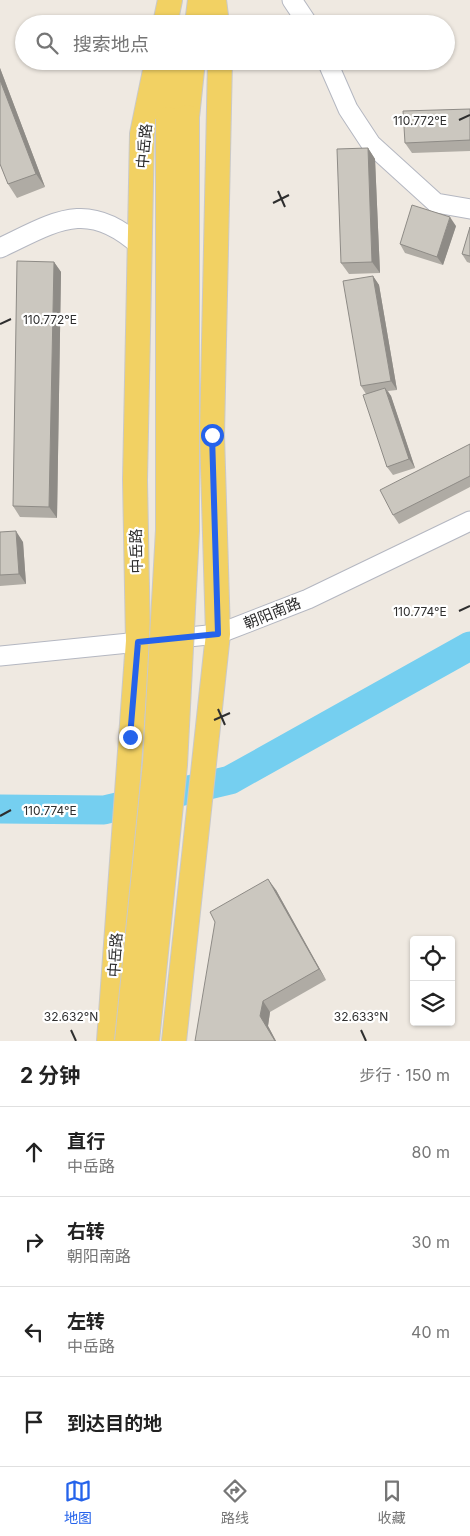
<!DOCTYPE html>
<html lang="zh">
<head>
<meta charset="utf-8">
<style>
  :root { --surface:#fff; --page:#f2f2f2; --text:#222; --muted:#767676; --line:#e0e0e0; --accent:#2563eb }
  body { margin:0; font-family:Inter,"Noto Sans SC",sans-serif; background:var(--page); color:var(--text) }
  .controls { position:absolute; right:15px; bottom:15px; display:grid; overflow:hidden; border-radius:5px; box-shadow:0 1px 4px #0004 }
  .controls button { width:45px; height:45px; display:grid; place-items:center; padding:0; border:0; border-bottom:1px solid var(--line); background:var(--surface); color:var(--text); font:25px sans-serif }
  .stop { position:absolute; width:15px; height:15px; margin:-11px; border:4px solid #2563eb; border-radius:50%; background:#fff }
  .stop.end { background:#2563eb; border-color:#fff; box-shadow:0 1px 5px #0008 }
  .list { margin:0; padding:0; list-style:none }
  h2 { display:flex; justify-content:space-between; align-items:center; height:65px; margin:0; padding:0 20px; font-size:21px }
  h2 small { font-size:16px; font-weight:400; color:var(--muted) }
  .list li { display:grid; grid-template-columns:32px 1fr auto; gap:15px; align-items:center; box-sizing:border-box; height:90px; padding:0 20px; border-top:1px solid var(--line) }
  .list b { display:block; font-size:19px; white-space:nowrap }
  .list p { margin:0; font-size:16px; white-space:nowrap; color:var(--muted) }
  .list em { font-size:16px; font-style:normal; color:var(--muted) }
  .icon { flex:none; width:28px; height:28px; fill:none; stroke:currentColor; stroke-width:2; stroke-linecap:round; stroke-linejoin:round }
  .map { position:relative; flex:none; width:470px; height:1041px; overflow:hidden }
  .search { position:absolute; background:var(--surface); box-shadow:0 1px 4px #0004; left:15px; right:15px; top:15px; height:55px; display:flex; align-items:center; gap:12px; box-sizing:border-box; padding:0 18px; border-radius:28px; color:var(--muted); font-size:19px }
  .sheet { height:425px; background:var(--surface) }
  nav { display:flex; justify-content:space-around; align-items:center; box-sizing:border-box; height:70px; border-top:1px solid var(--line); background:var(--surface); font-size:14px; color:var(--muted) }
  nav a { display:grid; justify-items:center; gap:2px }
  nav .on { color:var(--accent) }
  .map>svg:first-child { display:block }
</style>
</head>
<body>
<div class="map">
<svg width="470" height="1041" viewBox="0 0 470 1041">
  <rect width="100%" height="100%" fill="#efe9e1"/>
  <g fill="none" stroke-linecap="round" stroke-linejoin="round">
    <path stroke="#75cff0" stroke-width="29" d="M 0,809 L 104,810 L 230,780 L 470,646"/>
    <defs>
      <path id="minor" d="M 292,0 L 308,24
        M 327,61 L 348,109 L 371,144 L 436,203 L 470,209
        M 0,248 C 55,222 87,198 140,246
        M 0,656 L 218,634 L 308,599 L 470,521"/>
      <path id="major" d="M 214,0 L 217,24
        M 165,24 L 170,0
        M 197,24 L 200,0
        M 187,117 L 193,61
        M 168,119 L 171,61
        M 109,1041 L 138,641 L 135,480 L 142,134 L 157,61
        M 174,1041 L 218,634 L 212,435 L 220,61"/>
    </defs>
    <use href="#minor" stroke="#b4b7c1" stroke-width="21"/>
    <use href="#major" stroke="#c9c9c9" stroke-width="26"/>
    <use href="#minor" stroke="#fff" stroke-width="19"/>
    <use href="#major" stroke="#f2d163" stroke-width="24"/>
    <defs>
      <path id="major-bridge" d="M 127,1041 L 155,763 L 168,530 L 168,119
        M 147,1041 L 175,765 L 187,531 L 187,117"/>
    </defs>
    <use href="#major-bridge" stroke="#c9c9c9" stroke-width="26" stroke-linecap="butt"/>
    <use href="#major-bridge" stroke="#f2d163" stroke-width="24"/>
  </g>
  <path fill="#afaba4" d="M 0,68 L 45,187 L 17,198 L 8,184 L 0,164 Z
    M 470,109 L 470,151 L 412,153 L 405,143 Z
    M 368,148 L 375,159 L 380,273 L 349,274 L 341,263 Z
    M 456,226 L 443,265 L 405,253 L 400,244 Z
    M 470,227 L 470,263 L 467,262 L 462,254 Z
    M 54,262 L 61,272 L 57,518 L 20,517 L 13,506 Z
    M 373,276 L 379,285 L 397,390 L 388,391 L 391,396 L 415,468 L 393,475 L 387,467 L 366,394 L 361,386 Z
    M 470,444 L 470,487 L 399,524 L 393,515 Z
    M 0,532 L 23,542 L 26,584 L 0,586 Z
    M 276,890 L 326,980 L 270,1012 L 268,1026 L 276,1041 L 195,1041 Z"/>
  <path fill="#8e8b86" d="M 0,68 L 45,187 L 36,174 L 0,80 Z
    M 368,148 L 375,159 L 380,273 L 372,262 Z
    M 450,217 L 456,226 L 443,265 L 437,257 Z
    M 54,262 L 61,272 L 57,518 L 49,507 Z
    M 373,276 L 379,285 L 397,390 L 391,381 Z
    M 385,388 L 391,396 L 415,468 L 409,459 Z
    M 16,531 L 23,542 L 26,584 L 19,574 Z
    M 268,879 L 276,890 L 326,980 L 319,969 Z
    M 263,1001 L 270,1012 L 268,1026 L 276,1041 L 275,1041 L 260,1016 Z"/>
  <path fill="#cbc7bf" stroke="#8e8b86" d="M 0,80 L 36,174 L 8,184 L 0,164 Z
    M 470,109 L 470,140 L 405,143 L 403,111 Z
    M 368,148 L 372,262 L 341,263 L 337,149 Z
    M 412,205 L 450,217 L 437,257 L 400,244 Z
    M 470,227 L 470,256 L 462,254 Z
    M 17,261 L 54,262 L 49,507 L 13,506 Z
    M 373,276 L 391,381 L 361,386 L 343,281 Z
    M 385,388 L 409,459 L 387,467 L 363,395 Z
    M 470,444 L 470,476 L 393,515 L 380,490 Z
    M 16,531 L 19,574 L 0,575 L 0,532 Z
    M 268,879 L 319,969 L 263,1001 L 260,1016 L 275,1041 L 195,1041 L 215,922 L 210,912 Z"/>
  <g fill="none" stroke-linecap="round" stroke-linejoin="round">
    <path stroke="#2563eb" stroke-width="6" d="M 130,737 L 138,642 L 218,634 L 212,435"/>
  </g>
  <path fill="none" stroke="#2e2e2e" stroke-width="2" d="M 459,120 L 470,115M 278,191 L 285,207M 273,203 L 289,195M 0,324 L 11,319M 459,611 L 470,606M 218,709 L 225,725M 214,720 L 230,713M 0,816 L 11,810M 71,1030 L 76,1041M 361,1030 L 366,1041"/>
  <g text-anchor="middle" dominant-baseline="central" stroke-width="4.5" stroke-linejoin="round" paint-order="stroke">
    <g font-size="15" fill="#2e2e2e" stroke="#fff">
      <text transform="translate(144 146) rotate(-85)">中岳路</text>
      <text transform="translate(136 551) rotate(-91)">中岳路</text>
      <text transform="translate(272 613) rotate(-22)">朝阳南路</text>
      <text transform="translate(115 955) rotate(-86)">中岳路</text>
    </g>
  </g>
  <g font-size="12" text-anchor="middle" fill="#2e2e2e" stroke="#fff" stroke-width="4.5" stroke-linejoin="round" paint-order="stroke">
    <text x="420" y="125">110.772°E</text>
    <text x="50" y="324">110.772°E</text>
    <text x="420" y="616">110.774°E</text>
    <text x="50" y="815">110.774°E</text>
    <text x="71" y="1021">32.632°N</text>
    <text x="361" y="1021">32.633°N</text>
  </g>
</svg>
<div class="controls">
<button><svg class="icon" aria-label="locate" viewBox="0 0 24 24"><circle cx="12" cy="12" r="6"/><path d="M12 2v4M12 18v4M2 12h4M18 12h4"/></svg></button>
<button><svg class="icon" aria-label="layers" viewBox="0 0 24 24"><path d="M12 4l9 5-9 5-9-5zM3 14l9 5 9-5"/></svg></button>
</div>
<div class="stop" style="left:212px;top:435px"></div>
<div class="stop end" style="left:130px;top:737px"></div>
<div class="search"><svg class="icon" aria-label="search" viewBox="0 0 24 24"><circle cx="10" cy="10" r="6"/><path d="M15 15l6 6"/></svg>搜索地点</div>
</div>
<section class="sheet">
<h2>2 分钟<small>步行 · 150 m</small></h2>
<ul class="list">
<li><svg class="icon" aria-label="ahead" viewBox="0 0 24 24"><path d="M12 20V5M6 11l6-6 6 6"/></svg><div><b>直行</b><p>中岳路</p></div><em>80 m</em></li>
<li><svg class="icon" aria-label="right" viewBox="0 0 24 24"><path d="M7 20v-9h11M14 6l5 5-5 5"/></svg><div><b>右转</b><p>朝阳南路</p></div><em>30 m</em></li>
<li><svg class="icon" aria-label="left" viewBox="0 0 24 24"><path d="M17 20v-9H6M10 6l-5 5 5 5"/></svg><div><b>左转</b><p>中岳路</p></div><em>40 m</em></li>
<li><svg class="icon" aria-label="arrive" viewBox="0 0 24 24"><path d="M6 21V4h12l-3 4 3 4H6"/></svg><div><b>到达目的地</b></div></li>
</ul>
</section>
<nav>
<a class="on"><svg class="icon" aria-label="map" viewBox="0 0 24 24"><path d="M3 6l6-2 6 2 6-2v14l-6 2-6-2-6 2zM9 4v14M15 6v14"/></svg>地图</a>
<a><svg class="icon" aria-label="directions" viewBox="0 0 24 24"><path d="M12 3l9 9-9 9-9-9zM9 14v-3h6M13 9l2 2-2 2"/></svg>路线</a>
<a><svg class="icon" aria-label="saved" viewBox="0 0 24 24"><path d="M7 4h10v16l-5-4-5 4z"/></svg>收藏</a>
</nav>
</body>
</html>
